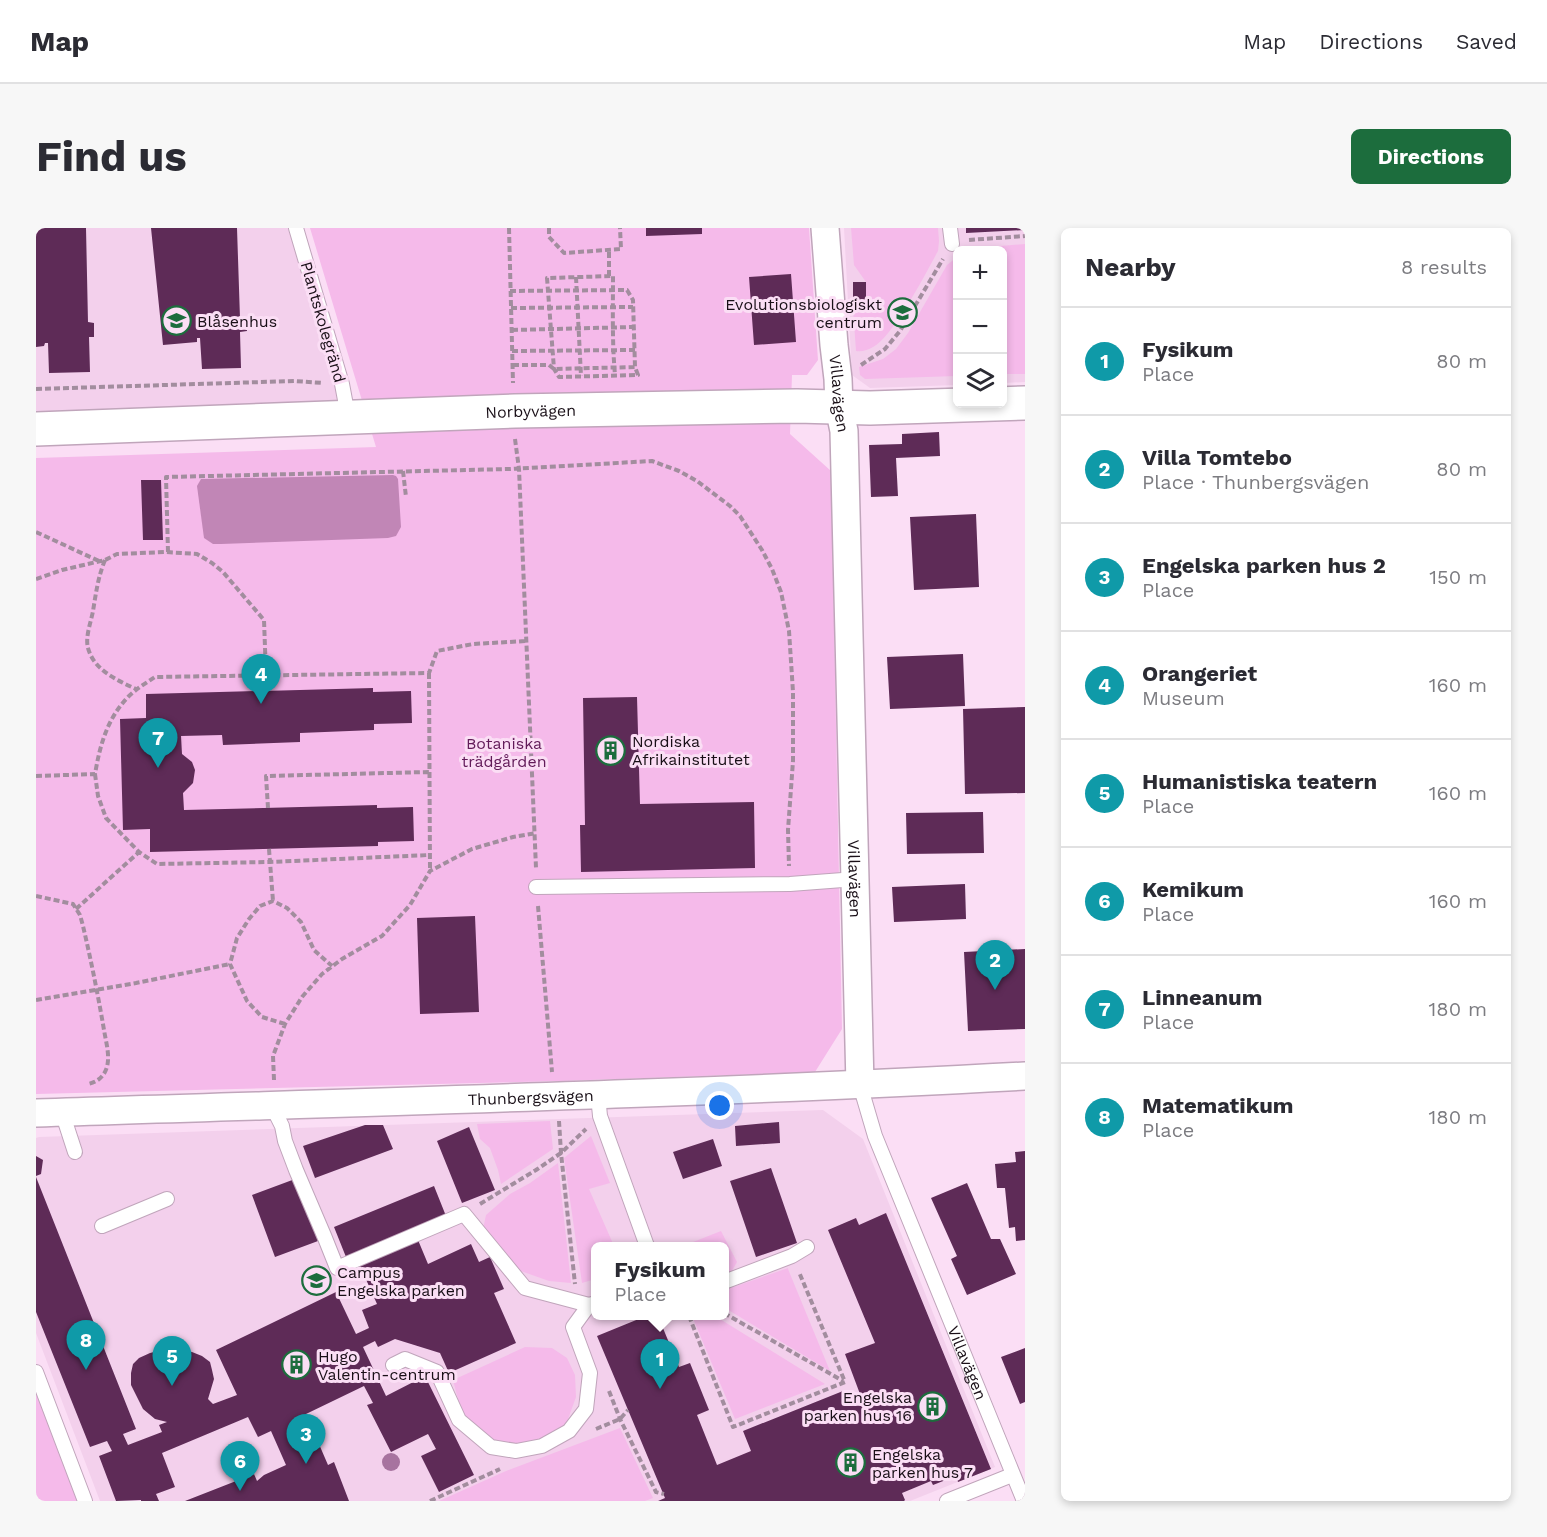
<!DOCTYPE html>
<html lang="en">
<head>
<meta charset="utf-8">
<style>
  :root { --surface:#fff; --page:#f7f7f7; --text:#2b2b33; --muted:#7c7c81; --line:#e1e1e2; --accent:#1c6d3d }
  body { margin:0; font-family:"Work Sans",sans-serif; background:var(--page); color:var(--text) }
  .controls { position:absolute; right:18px; top:18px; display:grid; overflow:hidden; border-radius:9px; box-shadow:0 3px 9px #0003 }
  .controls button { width:54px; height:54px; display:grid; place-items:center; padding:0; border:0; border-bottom:2px solid var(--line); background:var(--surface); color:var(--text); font:30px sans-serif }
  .you { position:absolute; left:684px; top:878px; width:21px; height:21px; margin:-15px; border:4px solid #fff; border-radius:50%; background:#1a73e8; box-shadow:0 0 0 9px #1a73e833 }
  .badge { display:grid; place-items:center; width:39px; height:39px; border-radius:50%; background:var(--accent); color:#fff; font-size:20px; font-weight:700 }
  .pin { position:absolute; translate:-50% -50px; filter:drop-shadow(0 2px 3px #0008) }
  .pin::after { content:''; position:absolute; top:32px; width:21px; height:18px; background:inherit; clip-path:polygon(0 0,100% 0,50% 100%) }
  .popup { position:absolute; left:555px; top:1014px; width:138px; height:78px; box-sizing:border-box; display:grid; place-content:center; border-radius:9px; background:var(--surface); filter:drop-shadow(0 2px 4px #0005); font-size:20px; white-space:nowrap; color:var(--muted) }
  .popup b { font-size:22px; color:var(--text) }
  .popup::after { content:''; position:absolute; left:50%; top:100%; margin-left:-12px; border:12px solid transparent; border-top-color:var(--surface) }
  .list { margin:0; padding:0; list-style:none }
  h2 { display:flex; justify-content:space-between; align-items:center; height:78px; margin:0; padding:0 24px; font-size:26px }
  h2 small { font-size:20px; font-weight:400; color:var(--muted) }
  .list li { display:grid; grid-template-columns:39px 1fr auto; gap:18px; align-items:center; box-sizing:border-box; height:108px; padding:0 24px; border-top:2px solid var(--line) }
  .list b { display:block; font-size:22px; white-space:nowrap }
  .list p { margin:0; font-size:20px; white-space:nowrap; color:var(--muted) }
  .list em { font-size:20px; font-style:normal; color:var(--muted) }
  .icon { flex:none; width:33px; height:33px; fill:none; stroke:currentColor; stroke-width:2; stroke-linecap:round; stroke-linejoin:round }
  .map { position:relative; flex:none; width:989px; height:1273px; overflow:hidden; border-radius:9px }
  header { display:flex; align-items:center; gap:36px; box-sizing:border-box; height:84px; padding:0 30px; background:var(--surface); border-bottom:2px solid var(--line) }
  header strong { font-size:28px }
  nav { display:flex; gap:33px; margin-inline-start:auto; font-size:21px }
  .intro { display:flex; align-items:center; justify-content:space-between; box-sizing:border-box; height:144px; padding:0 36px }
  h1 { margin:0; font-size:42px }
  .button { padding:15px 27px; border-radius:9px; background:var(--accent); color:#fff; font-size:21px; font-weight:700 }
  main { display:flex; gap:36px; padding:0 36px }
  aside { flex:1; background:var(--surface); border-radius:9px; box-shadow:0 3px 9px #0003 }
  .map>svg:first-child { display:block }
</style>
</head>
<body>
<header>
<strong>Map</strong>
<nav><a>Map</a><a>Directions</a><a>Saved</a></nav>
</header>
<div class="intro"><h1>Find us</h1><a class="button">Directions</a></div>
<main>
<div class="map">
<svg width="989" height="1273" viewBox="0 0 989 1273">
  <rect width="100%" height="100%" fill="#fbdef5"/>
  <path fill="#f3d0ec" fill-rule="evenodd" d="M 0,0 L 252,0 L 307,185 L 0,197 Z
    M 808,0 L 989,0 L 989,154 L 967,155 L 966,22 L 921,22 L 921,157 L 834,160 L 816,147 Z
    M 787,882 L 827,911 L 959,1239 L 874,1273 L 64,1273 L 0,1105 L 0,910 L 3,909 ZM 560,1018 L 688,1018 L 688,1088 L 560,1088 Z"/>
  <path fill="#f5baea" d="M 274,0 L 773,0 L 782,132 L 771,147 L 756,147 L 754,206 L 795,243 L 806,801 L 779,844 L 525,853 L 0,866 L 0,230 L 340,219 Z
    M 815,0 L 902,0 L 903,13 L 902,23 C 890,45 857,109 837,119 C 832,122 826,124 820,123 L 817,81 L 830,72 L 830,54 L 818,37 Z
    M 989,16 L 989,146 L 967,146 L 966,22 L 932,22 L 939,20 Z
    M 921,29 L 921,148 L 829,151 L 824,147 L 823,139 L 847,131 L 860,121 L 872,105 L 911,37 Z
    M 514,893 L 517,921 L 465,956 L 462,942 L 454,920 L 444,911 L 441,896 Z
    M 555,908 L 574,955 L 553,961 L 578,1018 L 560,1018 L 559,1051 L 546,1055 L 528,930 Z
    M 522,935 L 535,1055 L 513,1053 L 482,1042 L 447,1001 L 450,987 L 474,966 L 494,955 Z
    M 685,1003 L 701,1034 L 693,1048 L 689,1050 L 688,1018 L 647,1018 Z
    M 752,1040 L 752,1041 L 794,1143 L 689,1080 L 689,1062 Z
    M 656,1088 L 679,1088 L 789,1156 L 699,1191 Z
    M 489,1119 L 516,1120 L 531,1130 L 539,1147 L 540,1169 L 531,1194 L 517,1207 L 500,1215 L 482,1218 L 465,1217 L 446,1207 L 426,1187 L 417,1152 Z
    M 0,1165 L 41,1273 L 0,1273 Z
    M 584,1200 L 617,1270 L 609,1273 L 403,1273 L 470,1243 Z"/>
  <path fill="#c186b6" d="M 357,247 L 360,248 L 362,251 L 365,299 L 360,308 L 352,310 L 185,316 L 177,316 L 168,310 L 161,258 L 165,251 Z"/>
  <path fill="#5e2b57" d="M 0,0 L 50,0 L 52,94 L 58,95 L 58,109 L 53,109 L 54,144 L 13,145 L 12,115 L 9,115 L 8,118 L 0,119 Z
    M 115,0 L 201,0 L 204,90 L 210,90 L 211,103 L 204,104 L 205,140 L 166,141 L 164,110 L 161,110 L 161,114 L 127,117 Z
    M 610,0 L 666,0 L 666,6 L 610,8 Z
    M 930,0 L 989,0 L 989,2 L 930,5 Z
    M 755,46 L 760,114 L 718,117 L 713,49 Z
    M 817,54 L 830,54 L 830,72 L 817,73 Z
    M 903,204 L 904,228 L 860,230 L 862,268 L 835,269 L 833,217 L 866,216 L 866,206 Z
    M 105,252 L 125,252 L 127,312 L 107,312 Z
    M 940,286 L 943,359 L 878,362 L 874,289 Z
    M 927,426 L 929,478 L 854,481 L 851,429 Z
    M 337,460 L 337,464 L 375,463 L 376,495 L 338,496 L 338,502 L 264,505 L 264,514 L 187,517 L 186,507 L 145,508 L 146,526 L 156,534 L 159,542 L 157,555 L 147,565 L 148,582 L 341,577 L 341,580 L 377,579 L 378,613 L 342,614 L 342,618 L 114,624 L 114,601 L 87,602 L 84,491 L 110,490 L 110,466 Z
    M 601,469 L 604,576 L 718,574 L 719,640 L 545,644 L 544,597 L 549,597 L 547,470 Z
    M 989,479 L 989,565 L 929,566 L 927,481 Z
    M 947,584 L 948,625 L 871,626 L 870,585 Z
    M 929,656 L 930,691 L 858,694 L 856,659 Z
    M 439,688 L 443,784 L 384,786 L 381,690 Z
    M 989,721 L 989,801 L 932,803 L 928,724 Z
    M 743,894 L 744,915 L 700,918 L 699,898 Z
    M 329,897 L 347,897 L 357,921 L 279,950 L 267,918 Z
    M 433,899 L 459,962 L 426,975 L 401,913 Z
    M 677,911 L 686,938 L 647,951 L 637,924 Z
    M 989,923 L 989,1012 L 980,1013 L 979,999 L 973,1000 L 969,960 L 961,960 L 959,936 L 980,934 L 979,924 Z
    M 0,928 L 7,932 L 5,946 L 0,948 Z
    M 735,940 L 761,1015 L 720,1029 L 694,953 Z
    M 0,949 L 100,1201 L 87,1206 L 92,1217 L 126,1204 L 123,1197 L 131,1194 L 119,1191 L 107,1181 L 95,1157 L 95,1145 L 97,1136 L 103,1130 L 114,1125 L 126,1122 L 142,1122 L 156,1124 L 166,1128 L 174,1134 L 176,1142 L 178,1151 L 172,1171 L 177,1176 L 201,1167 L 180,1122 L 300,1064 L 320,1106 L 333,1100 L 326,1082 L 341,1076 L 324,1038 L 382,1012 L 392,1036 L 435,1016 L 443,1034 L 454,1029 L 468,1061 L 458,1065 L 480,1115 L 413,1145 L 404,1125 L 359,1111 L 342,1119 L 339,1113 L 327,1119 L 350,1168 L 389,1148 L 438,1247 L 403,1264 L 385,1228 L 400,1221 L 392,1206 L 355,1224 L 331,1177 L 337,1175 L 328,1158 L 270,1186 L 292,1237 L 298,1234 L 313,1273 L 149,1273 L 218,1246 L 221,1253 L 228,1247 L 250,1237 L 235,1203 L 222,1209 L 212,1189 L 126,1225 L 139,1259 L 120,1266 L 123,1273 L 105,1273 L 105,1272 L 80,1273 L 63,1228 L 76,1223 L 71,1213 L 54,1219 L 0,1084 Z
    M 259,951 L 282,1013 L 239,1029 L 216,967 Z
    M 931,955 L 955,1011 L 964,1011 L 980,1046 L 931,1067 L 915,1031 L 921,1028 L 895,970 Z
    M 398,958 L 410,988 L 310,1029 L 298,999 Z
    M 850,985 L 955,1241 L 922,1254 L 920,1248 L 897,1257 L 895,1253 L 866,1265 L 869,1272 L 868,1273 L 622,1273 L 629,1270 L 561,1108 L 610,1088 L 622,1088 L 643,1139 L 654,1135 L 673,1182 L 661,1187 L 681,1237 L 715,1223 L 707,1203 L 807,1163 L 810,1171 L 824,1166 L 809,1126 L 839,1115 L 792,1002 L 820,990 L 823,997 Z
    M 989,1120 L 989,1174 L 984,1176 L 965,1129 Z"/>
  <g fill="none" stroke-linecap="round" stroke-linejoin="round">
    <defs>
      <g id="service">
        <path d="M 260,0 L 306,156 L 312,188"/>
        <path d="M 914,0 L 916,16"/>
        <path d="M 500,659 L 754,656 L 820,651"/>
        <path id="s1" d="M 824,857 L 839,908 L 988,1273"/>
        <path d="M 562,867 L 564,888 L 611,1018"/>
        <path d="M 236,878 L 246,898 L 249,913 L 260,942 L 289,1010 L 301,1040 L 428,986 L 489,1060 L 553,1077"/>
        <path d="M 26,884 L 39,924"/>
        <path d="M 66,998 L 131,971"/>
        <path d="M 688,1054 L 756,1028 L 771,1019"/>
        <path d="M 357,1137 L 369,1131 L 401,1144 L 423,1192 L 455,1219 L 480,1223 L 506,1218 L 533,1203 L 550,1181 L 554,1145 L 537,1099 L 553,1077 L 560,1075"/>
        <path d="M 0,1144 L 49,1273"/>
        <path d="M 911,1273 L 976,1247"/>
      </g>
      <g id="minor">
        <path id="s2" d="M 789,0 L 798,117 L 802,151 L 803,179 L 808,203 L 824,857"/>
        <path id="s3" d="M 0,885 C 330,874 660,866 989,848"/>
      </g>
      <g id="tertiary">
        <path id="s4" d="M 0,201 L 479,183 L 761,178 L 834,180 L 989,175"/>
      </g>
    </defs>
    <use href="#service" stroke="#c0a5bb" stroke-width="16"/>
    <use href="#minor" stroke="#c0a5bb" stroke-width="30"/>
    <use href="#tertiary" stroke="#c0a5bb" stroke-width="36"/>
    <path stroke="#a28d9e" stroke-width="4" stroke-dasharray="6 3" stroke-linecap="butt" d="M 473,0 L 477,155
      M 513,0 L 513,9 L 528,25 L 585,21 L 584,0
      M 933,12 L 989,8
      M 573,48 L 573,22
      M 540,49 L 545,148
      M 474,63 L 591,62 L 597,72 L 599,139
      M 475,80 L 597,79
      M 476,102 L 598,99
      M 476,123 L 599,122
      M 477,137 L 513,137 L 518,141 L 599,139 L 602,147 L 523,149 L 518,141 L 511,50 L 577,48 C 577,81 576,114 579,147
      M 825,137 L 849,121 L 864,103 L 907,31
      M 0,161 L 259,153 L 287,155
      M 479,211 L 483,241 L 500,640
      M 367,243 L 370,269
      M 0,304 L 63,333
      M 132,324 L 130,249 L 474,241 L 616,233 L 643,243 L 661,253 L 694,278 L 704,288 L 726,322 L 736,341 L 745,364 L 753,403 L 757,464 L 757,533 L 752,602 L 753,638
      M 69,332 C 62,349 60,365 57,383 C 55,394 49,409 52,420 C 58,443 83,453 102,462
      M 0,351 L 26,342 L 69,332 L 81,326 L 129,324 L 161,326 L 176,335 L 187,344 L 228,392 L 230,447
      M 393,445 L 394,643
      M 59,546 L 62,568 L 70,590 L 103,624 L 121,636 L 234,634 L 393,627
      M 0,548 L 59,546 C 64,517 71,491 92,469 C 100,461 110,455 119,449 L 393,445 L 401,423 L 437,416 L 490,413
      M 232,580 L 230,548 L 393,544
      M 233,621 L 237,673
      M 0,668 L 37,676 L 44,687 L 47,698 C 55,732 62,767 68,802 C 70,814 74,827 71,839 C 68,849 61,854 52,856
      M 502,678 L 516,844
      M 40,681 L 103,624
      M 0,772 L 100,755 L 194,736
      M 249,796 L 226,789 L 211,773 L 194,736 L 201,710 L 213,691 L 224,678 L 237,673 L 251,680 L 265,694 L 278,722 L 296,738
      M 238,852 L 237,828 L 249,796 L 266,769 L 286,746 L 306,731 L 346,708 L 374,677 L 394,643 L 436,621 L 477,609 L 500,605
      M 523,893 L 525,925 L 539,1056
      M 444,976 L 500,942 L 525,925 L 550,901
      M 688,1085 L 807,1153
      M 653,1088 L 697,1199 L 809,1154 L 763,1044
      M 573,1163 L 584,1191 L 620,1264 L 628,1266
      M 560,1201 L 584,1191 L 592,1182
      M 394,1273 L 464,1241"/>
    <use href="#service" stroke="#fff" stroke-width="14"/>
    <use href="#minor" stroke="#fff" stroke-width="27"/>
    <use href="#tertiary" stroke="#fff" stroke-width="33"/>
  </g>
  <circle fill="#a7739f" cx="355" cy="1234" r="9"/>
  <defs>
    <symbol id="university-ring" viewBox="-11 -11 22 22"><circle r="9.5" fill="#fbdef5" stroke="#1c6d3d" stroke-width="1.5"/><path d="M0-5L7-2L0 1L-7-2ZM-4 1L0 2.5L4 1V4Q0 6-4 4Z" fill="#1c6d3d"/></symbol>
    <symbol id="building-ring" viewBox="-11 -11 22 22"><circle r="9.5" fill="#fbdef5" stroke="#1c6d3d" stroke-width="1.5"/><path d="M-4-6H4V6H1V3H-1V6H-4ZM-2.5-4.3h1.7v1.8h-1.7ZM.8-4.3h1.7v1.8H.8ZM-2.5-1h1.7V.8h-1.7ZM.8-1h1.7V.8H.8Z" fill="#1c6d3d"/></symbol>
  </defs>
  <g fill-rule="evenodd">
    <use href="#university-ring" x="850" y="68" width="33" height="33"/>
    <use href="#university-ring" x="124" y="76" width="33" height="33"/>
    <use href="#building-ring" x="558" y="506" width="33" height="33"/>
    <use href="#university-ring" x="264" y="1036" width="33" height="33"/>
    <use href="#building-ring" x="244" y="1120" width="33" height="33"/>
    <use href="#building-ring" x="880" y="1162" width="33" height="33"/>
    <use href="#building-ring" x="798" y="1218" width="33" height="33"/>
  </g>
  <g text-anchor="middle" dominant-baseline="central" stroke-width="6" stroke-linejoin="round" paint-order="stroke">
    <g font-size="16" fill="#190f17" stroke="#fbdef5" text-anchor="start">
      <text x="846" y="76" text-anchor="end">Evolutionsbiologiskt<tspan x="846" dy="18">centrum</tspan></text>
      <text x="161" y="93">Blåsenhus</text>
      <text x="596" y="513">Nordiska<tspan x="596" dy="18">Afrikainstitutet</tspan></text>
      <text x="301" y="1044">Campus<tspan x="301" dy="18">Engelska parken</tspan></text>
      <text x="282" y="1128">Hugo<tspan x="282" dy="18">Valentin-centrum</tspan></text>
      <text x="876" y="1169" text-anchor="end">Engelska<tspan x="876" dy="18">parken hus 16</tspan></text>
      <text x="836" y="1226">Engelska<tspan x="836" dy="18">parken hus 7</tspan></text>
    </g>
    <g font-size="16" fill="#190f17" stroke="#fbdef5">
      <text transform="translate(287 94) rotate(74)">Plantskolegränd</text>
      <text stroke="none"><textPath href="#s2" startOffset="166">Villavägen</textPath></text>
      <text stroke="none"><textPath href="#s4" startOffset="495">Norbyvägen</textPath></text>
      <text stroke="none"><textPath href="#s2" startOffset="652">Villavägen</textPath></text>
      <text stroke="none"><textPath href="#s3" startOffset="495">Thunbergsvägen</textPath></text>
      <text stroke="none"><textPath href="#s1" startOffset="298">Villavägen</textPath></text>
    </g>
    <g font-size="16" fill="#621b59" stroke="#fbdef5">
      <text x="468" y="515">Botaniska<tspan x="468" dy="18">trädgården</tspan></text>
    </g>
  </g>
</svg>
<div class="controls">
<button>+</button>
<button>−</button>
<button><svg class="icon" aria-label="layers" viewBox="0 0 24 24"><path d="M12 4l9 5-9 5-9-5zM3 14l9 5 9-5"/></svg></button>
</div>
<div class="you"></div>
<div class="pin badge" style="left:624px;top:1161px;background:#0f9aa8">1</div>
<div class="popup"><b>Fysikum</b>Place</div>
<div class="pin badge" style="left:959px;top:762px;background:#0f9aa8">2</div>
<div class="pin badge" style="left:270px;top:1236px;background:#0f9aa8">3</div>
<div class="pin badge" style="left:225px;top:476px;background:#0f9aa8">4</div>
<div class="pin badge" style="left:136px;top:1158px;background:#0f9aa8">5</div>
<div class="pin badge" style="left:204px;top:1263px;background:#0f9aa8">6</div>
<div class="pin badge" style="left:122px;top:540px;background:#0f9aa8">7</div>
<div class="pin badge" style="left:50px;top:1142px;background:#0f9aa8">8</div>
</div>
<aside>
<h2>Nearby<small>8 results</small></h2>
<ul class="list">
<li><span class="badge" style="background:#0f9aa8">1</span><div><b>Fysikum</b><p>Place</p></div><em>80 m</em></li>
<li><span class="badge" style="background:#0f9aa8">2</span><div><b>Villa Tomtebo</b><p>Place · Thunbergsvägen</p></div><em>80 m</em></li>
<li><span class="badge" style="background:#0f9aa8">3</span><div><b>Engelska parken hus 2</b><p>Place</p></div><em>150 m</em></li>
<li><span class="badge" style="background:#0f9aa8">4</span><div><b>Orangeriet</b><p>Museum</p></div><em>160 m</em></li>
<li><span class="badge" style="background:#0f9aa8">5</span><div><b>Humanistiska teatern</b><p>Place</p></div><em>160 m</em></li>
<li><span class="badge" style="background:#0f9aa8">6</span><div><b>Kemikum</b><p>Place</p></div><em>160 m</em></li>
<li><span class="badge" style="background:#0f9aa8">7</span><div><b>Linneanum</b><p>Place</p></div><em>180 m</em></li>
<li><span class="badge" style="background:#0f9aa8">8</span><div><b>Matematikum</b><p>Place</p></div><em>180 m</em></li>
</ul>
</aside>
</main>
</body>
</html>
